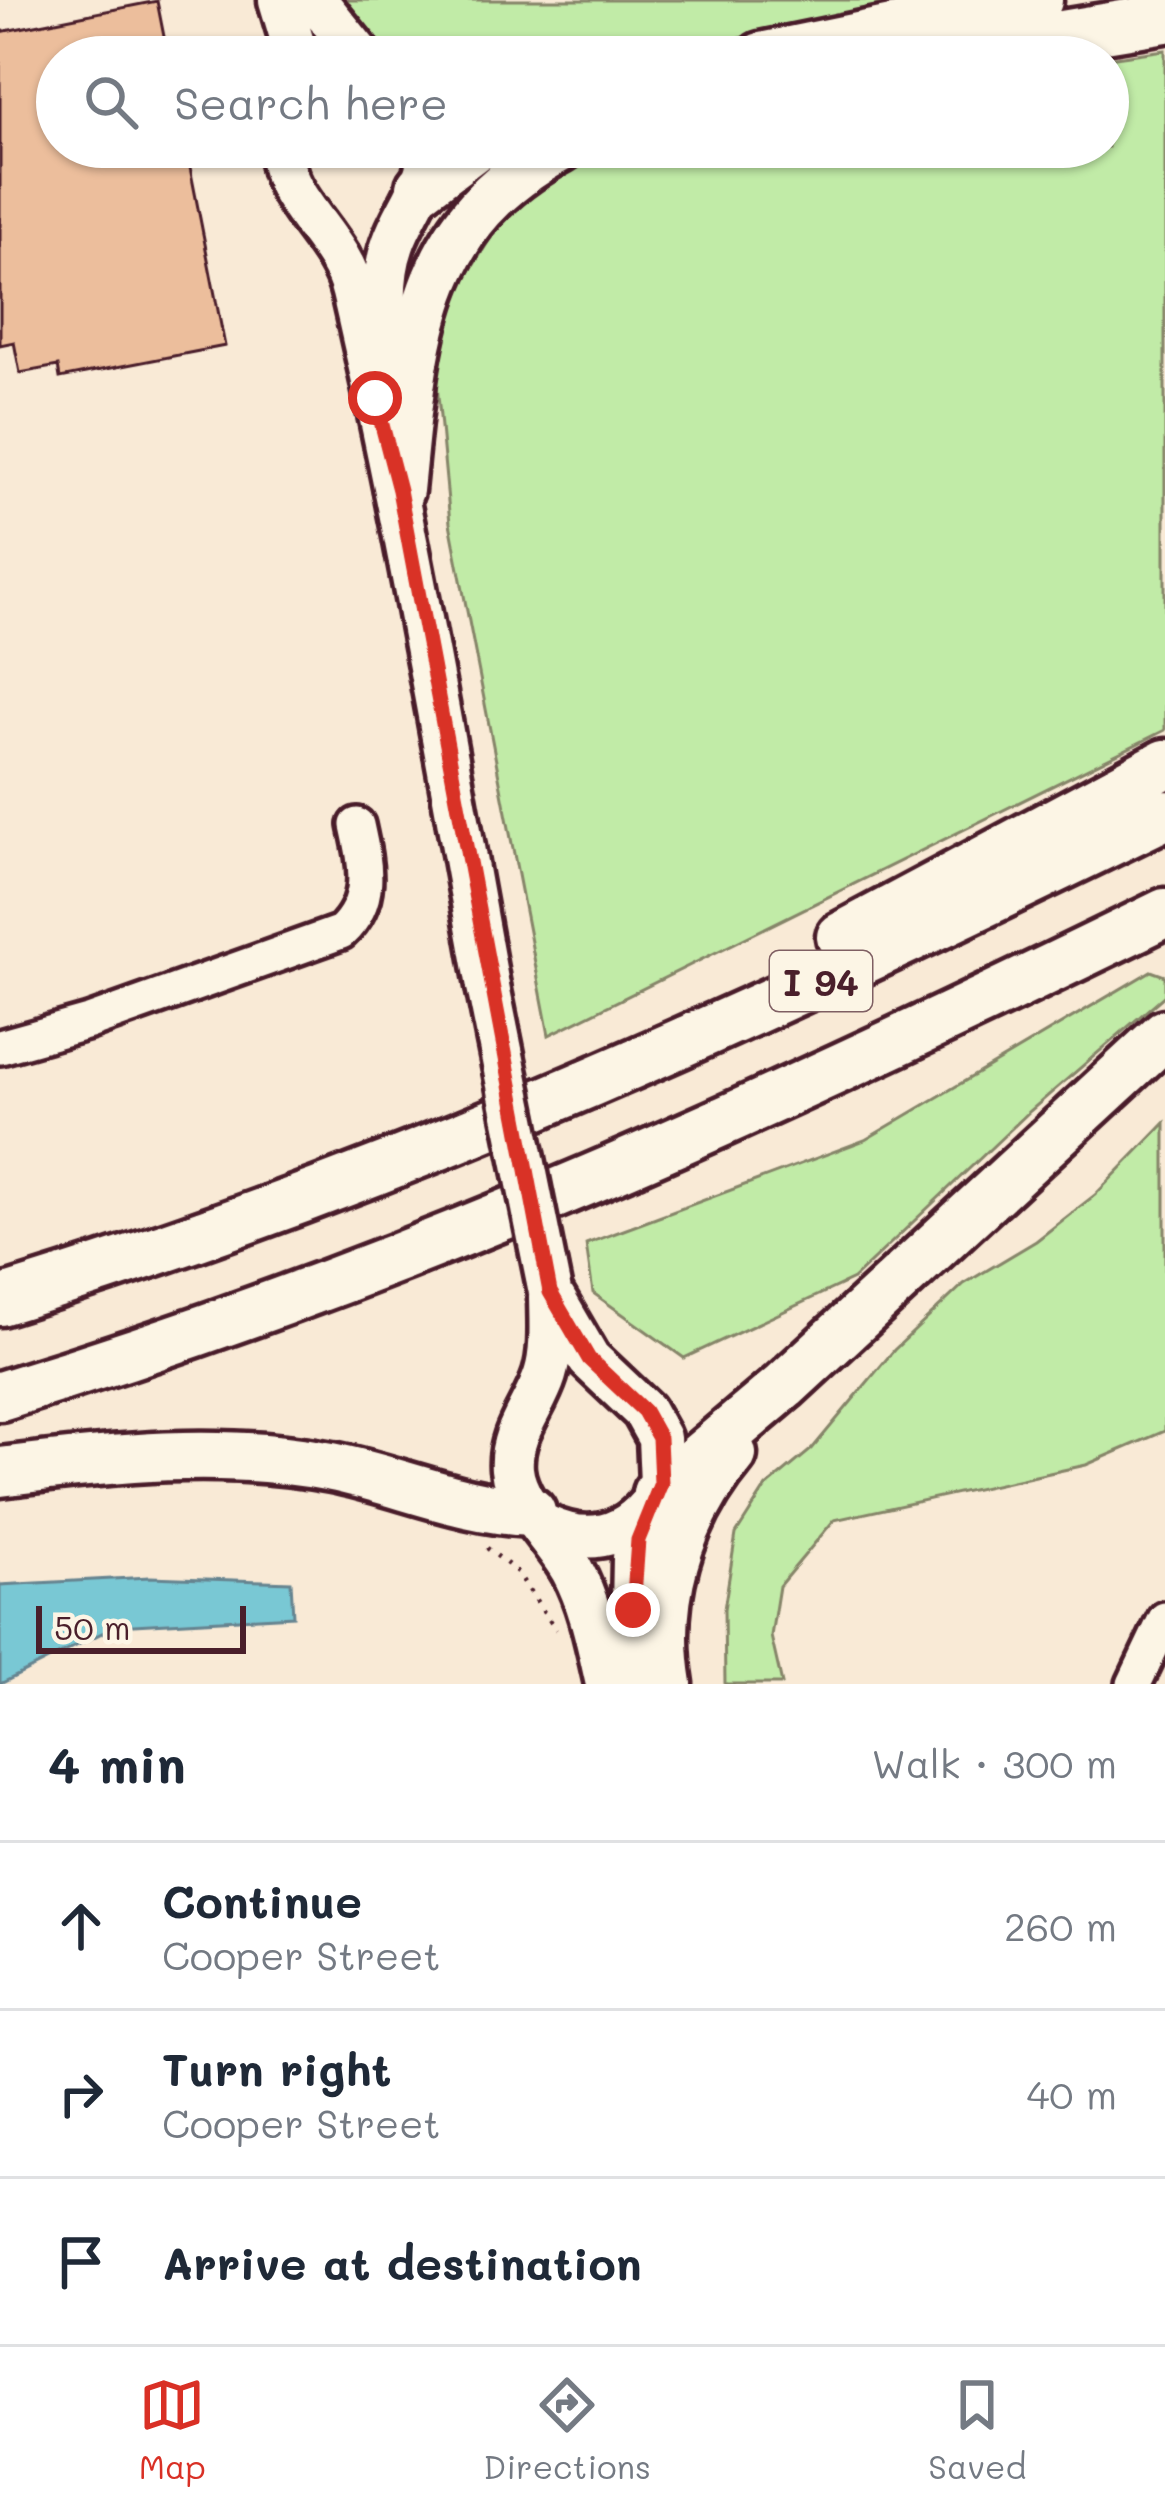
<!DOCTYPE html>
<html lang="en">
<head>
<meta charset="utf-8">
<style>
  :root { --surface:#fff; --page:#f6f6f7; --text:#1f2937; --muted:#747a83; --line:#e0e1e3; --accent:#d93025 }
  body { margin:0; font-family:Mali,sans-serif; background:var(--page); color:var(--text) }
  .scale { position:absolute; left:36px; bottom:30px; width:210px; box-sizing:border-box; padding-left:12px; border:6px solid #4a1f2b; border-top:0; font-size:33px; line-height:42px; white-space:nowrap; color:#4a1f2b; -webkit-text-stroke:9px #fcf5e5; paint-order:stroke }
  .stop { position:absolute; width:36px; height:36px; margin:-27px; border:9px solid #d93025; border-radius:50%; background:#fff }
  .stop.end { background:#d93025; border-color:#fff; box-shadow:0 3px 12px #0008 }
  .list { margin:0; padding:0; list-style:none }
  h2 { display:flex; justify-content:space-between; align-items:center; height:156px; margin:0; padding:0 48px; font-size:51px }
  h2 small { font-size:39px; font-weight:400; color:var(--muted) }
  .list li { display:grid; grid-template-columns:78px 1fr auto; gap:36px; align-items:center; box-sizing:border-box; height:168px; padding:0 48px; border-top:3px solid var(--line) }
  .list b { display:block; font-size:45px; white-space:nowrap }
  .list p { margin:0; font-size:39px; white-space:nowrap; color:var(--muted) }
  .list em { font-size:39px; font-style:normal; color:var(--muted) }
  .icon { flex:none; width:66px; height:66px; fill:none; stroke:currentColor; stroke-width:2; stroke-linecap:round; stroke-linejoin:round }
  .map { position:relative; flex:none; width:1165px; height:1684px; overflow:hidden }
  .search { position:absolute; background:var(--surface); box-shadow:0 3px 9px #0004; left:36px; right:36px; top:36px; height:132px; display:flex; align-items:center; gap:30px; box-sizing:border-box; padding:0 42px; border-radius:66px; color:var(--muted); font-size:45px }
  .sheet { height:660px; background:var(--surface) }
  nav { display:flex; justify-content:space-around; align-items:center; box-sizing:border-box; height:168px; border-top:3px solid var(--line); background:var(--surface); font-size:33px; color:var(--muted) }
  nav a { display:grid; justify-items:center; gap:6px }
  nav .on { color:var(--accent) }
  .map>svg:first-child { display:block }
</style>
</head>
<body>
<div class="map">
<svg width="1165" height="1684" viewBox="0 0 1165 1684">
  <rect width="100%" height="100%" fill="#f9ead6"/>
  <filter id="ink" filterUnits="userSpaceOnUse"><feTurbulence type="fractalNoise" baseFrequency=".00833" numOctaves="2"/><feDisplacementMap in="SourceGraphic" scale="24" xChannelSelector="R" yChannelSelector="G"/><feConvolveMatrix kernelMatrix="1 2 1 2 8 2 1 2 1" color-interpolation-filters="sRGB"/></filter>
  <g filter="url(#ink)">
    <path fill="#c1eba7" stroke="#868569" stroke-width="3" d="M 330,0 L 903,0 L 657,57 L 391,57 Z
      M 1165,50 L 1165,730 L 549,1035 L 450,523 L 436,374 L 443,329 L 462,284 L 495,231 L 524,199 L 569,169 L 628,149 L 1108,147 L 1108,58 Z
      M 1151,971 L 1165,976 L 1165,995 L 1030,1111 L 853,1279 L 684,1358 L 593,1293 L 586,1244 L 865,1140 Z
      M 1165,1123 L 1165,1431 L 1086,1465 L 834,1520 L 779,1586 L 771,1636 L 782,1684 L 725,1684 L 724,1609 L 736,1534 L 766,1487 L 812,1449 L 894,1350 L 964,1284 L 1036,1241 L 1095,1195 Z"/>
    <path fill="#79c8d4" stroke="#668490" stroke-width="3" d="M 150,1577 L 291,1582 L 293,1616 L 116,1626 L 0,1684 L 0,1585 Z"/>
    <path fill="#ecbe9c" stroke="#4a1f2b" stroke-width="3" d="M 157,1 L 168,57 L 57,57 L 57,147 L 186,147 L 225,346 L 60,378 L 58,366 L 20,373 L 14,342 L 0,345 L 0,32 Z"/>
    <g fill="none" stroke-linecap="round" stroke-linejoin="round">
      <defs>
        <path id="minor" d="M 0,1047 L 89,1022 L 341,932 C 374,901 366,866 357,825
          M 1134,1684 L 1165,1619"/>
        <path id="major" d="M 280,0 L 297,57
          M 315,0 L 361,57
          M 281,147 C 279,201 340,236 353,292 C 406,521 446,754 488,986
          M 389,357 C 385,320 380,280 393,244 C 404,211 430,184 429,147
          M 550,1292 L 589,1359 L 644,1411 L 659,1438 L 661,1483 L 634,1558 L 633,1610 L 647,1684
          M 550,1292 C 550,1319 553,1349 545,1375 C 535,1407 509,1433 512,1469 C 515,1504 554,1538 572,1570 C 591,1605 598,1645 607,1684
          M 547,1527 C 584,1544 621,1539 648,1507"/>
        <path id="highway" d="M 761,57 L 1038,0
          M 929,57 L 1165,18
          M 421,187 L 474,147
          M 399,490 C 414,345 416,224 561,147
          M 841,937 L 1165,764
          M 0,1301 C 409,1177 782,1002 1165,815
          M 0,1396 C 411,1271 781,1101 1165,913
          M 0,1472 C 111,1458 221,1446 332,1467 C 399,1480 462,1510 531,1512
          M 657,1493 L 784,1386 L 1165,1034
          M 668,1684 C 654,1600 677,1520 732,1454"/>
      </defs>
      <use href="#minor" stroke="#4a1f2b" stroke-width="42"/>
      <use href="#major" stroke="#4a1f2b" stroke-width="51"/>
      <use href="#highway" stroke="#4a1f2b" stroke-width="57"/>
      <path stroke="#4a1f2b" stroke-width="4.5" stroke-dasharray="3 9" stroke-linecap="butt" d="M 487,1548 L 517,1572 L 556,1630"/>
      <use href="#minor" stroke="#fcf5e5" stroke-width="33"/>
      <use href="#major" stroke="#fcf5e5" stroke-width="42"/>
      <use href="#highway" stroke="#fcf5e5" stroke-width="48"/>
      <defs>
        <path id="major-bridge" d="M 488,986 L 550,1292"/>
      </defs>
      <use href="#major-bridge" stroke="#4a1f2b" stroke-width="51" stroke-linecap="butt"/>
      <use href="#major-bridge" stroke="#fcf5e5" stroke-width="42"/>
    </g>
  </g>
  <g fill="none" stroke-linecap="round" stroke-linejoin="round" filter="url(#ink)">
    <path stroke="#d93025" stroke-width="15" d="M 375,398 L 399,490 L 550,1292 L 589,1359 L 644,1411 L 659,1438 L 661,1483 L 638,1540 L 633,1610"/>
  </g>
  <g text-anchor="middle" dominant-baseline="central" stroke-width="9" stroke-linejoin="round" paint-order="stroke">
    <rect fill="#fcf5e5" stroke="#7f5f63" stroke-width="3" x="770" y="951" width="102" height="60" rx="9"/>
    <g font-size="36" font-weight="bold" fill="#4a1f2b">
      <text x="821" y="981">I 94</text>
    </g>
  </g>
</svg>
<div class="scale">50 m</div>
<div class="stop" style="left:375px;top:398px"></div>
<div class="stop end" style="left:633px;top:1610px"></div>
<div class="search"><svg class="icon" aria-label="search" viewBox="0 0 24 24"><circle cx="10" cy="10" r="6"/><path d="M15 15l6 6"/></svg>Search here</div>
</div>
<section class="sheet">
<h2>4 min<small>Walk · 300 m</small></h2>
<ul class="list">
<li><svg class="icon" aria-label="ahead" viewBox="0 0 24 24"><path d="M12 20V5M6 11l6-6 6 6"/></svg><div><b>Continue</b><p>Cooper Street</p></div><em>260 m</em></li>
<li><svg class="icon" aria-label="right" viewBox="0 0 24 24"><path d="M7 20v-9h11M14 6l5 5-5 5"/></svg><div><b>Turn right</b><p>Cooper Street</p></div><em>40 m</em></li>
<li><svg class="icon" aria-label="arrive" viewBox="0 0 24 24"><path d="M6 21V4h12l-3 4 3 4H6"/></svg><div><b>Arrive at destination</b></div></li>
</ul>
</section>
<nav>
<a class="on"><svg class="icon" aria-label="map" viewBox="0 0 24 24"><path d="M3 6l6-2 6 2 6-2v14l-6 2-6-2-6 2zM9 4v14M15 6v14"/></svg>Map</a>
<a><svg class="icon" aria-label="directions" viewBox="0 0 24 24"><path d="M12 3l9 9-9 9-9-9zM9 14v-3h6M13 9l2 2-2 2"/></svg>Directions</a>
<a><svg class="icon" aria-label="saved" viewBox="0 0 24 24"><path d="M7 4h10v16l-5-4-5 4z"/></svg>Saved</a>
</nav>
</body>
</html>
